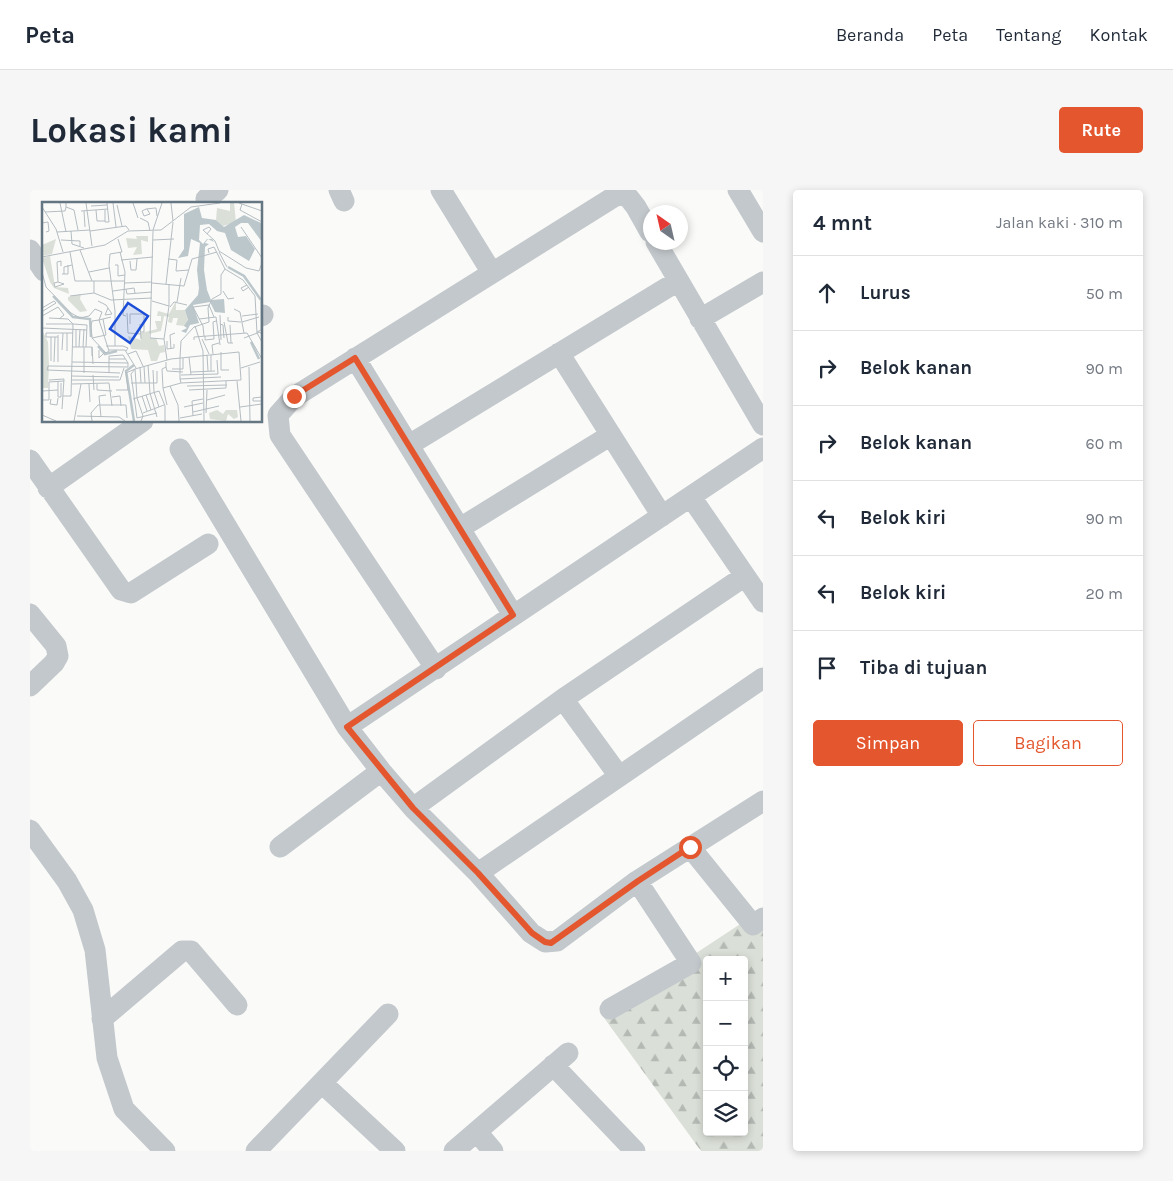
<!DOCTYPE html>
<html lang="id">
<head>
<meta charset="utf-8">
<style>
  :root { --surface:#fff; --page:#f6f6f7; --text:#1f2937; --muted:#747a83; --line:#e0e1e3; --accent:#e4572e }
  body { margin:0; font-family:Karla,sans-serif; background:var(--page); color:var(--text) }
  .controls { position:absolute; right:15px; bottom:15px; display:grid; overflow:hidden; border-radius:5px; box-shadow:0 2px 8px #0003 }
  .controls button { width:45px; height:45px; display:grid; place-items:center; padding:0; border:0; border-bottom:1px solid var(--line); background:var(--surface); color:var(--text); font:25px sans-serif }
  .compass { position:absolute; left:613px; top:15px; width:45px; height:45px; border-radius:50%; background:var(--surface); box-shadow:0 2px 8px #0003; rotate:326deg }
  .stop { position:absolute; width:15px; height:15px; margin:-11px; border:4px solid #e4572e; border-radius:50%; background:#fff }
  .stop.end { background:#e4572e; border-color:#fff; box-shadow:0 1px 5px #0008 }
  .list { margin:0; padding:0; list-style:none }
  h2 { display:flex; justify-content:space-between; align-items:center; height:65px; margin:0; padding:0 20px; font-size:21px }
  h2 small { font-size:16px; font-weight:400; color:var(--muted) }
  .list li { display:grid; grid-template-columns:32px 1fr auto; gap:15px; align-items:center; box-sizing:border-box; height:75px; padding:0 20px; border-top:1px solid var(--line) }
  .list b { display:block; font-size:19px; white-space:nowrap }
  .list em { font-size:16px; font-style:normal; color:var(--muted) }
  .actions { display:flex; gap:10px; padding:15px 20px }
  .actions a { flex:1; padding:11px 0; border:1px solid var(--accent); border-radius:5px; text-align:center; font-size:18px; color:var(--accent) }
  .actions .main { background:var(--accent); color:#fff }
  .icon { flex:none; width:28px; height:28px; fill:none; stroke:currentColor; stroke-width:2; stroke-linecap:round; stroke-linejoin:round }
  .map { position:relative; flex:none; width:733px; height:961px; overflow:hidden; border-radius:5px }
  header { display:flex; align-items:center; gap:30px; box-sizing:border-box; height:70px; padding:0 25px; background:var(--surface); border-bottom:1px solid var(--line) }
  header strong { font-size:24px }
  nav { display:flex; gap:28px; margin-inline-start:auto; font-size:18px }
  .intro { display:flex; align-items:center; justify-content:space-between; box-sizing:border-box; height:120px; padding:0 30px }
  h1 { margin:0; font-size:35px }
  .button { padding:12px 22px; border-radius:5px; background:var(--accent); color:#fff; font-size:18px; font-weight:700 }
  main { display:flex; gap:30px; padding:0 30px }
  aside { flex:1; background:var(--surface); border-radius:5px; box-shadow:0 2px 8px #0003 }
  .map>svg:first-child { display:block }
</style>
</head>
<body>
<header>
<strong>Peta</strong>
<nav><a>Beranda</a><a>Peta</a><a>Tentang</a><a>Kontak</a></nav>
</header>
<div class="intro"><h1>Lokasi kami</h1><a class="button">Rute</a></div>
<main>
<div class="map">
<svg width="733" height="961" viewBox="0 0 733 961">
  <defs>
    <pattern id="forest-firs" width="22" height="20" patternUnits="userSpaceOnUse" patternTransform="scale(1.25)"><rect width="22" height="20" fill="#dadfd7"/><path d="M5 1l3.5 6h-7zM16 11l3.5 6h-7z" fill="#b4b9b4"/></pattern>
  </defs>
  <rect width="100%" height="100%" fill="#fafaf8"/>
  <path fill="url(#forest-firs)" fill-rule="evenodd" d="M 724,725 L 733,738 L 733,961 L 671,961 L 572,825 ZM 677,770 L 714,770 L 714,942 L 677,942 Z"/>
  <g fill="none" stroke-linecap="round" stroke-linejoin="round">
    <path stroke="#c3c8cc" stroke-width="21" d="M 309,0 L 314,11
      M 411,0 L 462,83
      M 708,0 L 733,42
      M 176,9 L 188,0
      M 626,52 L 733,235
      M 0,60 L 14,81
      M 231,126 L 233,125
      M 670,129 L 733,92
      M 529,163 L 632,326
      M 325,168 L 483,425
      M 379,255 L 648,91
      M 150,259 L 317,537 L 351,581 L 383,618 L 448,683 L 501,743 L 515,752 L 527,751 L 607,691 L 733,611
      M 0,270 L 91,400 L 101,403 L 178,354
      M 18,298 L 113,231
      M 661,307 L 733,412
      M 430,338 L 581,245
      M 0,424 L 26,456 L 28,466 L 24,473 L 0,496
      M 406,479 L 250,245 L 248,225 L 264,207 L 582,8 L 591,4 L 599,8 L 606,17 L 620,42
      M 533,509 L 589,586
      M 317,537 L 733,258
      M 383,618 L 533,509 L 715,386
      M 0,640 L 37,691 L 53,720 L 65,760 L 77,868 L 94,919 L 135,961
      M 250,657 L 351,581
      M 660,657 L 723,735 L 733,728
      M 448,683 L 733,488
      M 580,819 L 661,773 L 607,691
      M 72,829 L 152,761 L 161,761 L 207,815
      M 523,875 L 605,961
      M 292,893 L 365,961
      M 447,942 L 463,961
      M 226,961 L 358,824
      M 424,961 L 538,863"/>
  </g>
  <g fill="none" stroke-linecap="round" stroke-linejoin="round">
    <path stroke="#e4572e" stroke-width="6" d="M 264,206 L 325,168 L 483,425 L 317,537 L 383,618 L 448,683 L 502,743 L 515,752 L 521,753 L 608,691 L 660,657"/>
  </g>
  <g transform="translate(12 12)">
    <rect width="220" height="220" fill="#fafaf8"/>
    <path d="M 188,1 L 192,1 L 194,20 L 181,24 L 174,18 L 175,6 L 188,9 ZM 94,34 L 106,34 L 106,40 L 99,38 L 100,52 L 91,53 L 95,45 L 86,46 L 84,36 L 95,37 ZM 0,128 L 6,140 L 7,163 L 6,186 L 0,186 Z" fill="#dadfd7"/>
    <path d="M 14,37 L 10,52 L 0,54 L 0,43 ZM 8,54 L 13,85 L 26,86 L 27,92 L 12,86 L 8,80 L 0,56 ZM 134,99 L 134,108 L 143,108 L 146,119 L 143,124 L 134,123 L 136,116 L 131,116 L 130,121 L 126,120 L 127,115 L 122,114 L 119,129 L 107,132 L 107,136 L 114,136 L 117,144 L 122,143 L 123,150 L 118,151 L 115,159 L 109,159 L 106,148 L 89,147 L 86,134 L 99,138 L 99,131 L 115,127 L 113,119 L 119,119 L 119,114 L 115,114 L 116,109 L 127,112 ZM 175,208 L 181,212 L 184,208 L 195,208 L 196,215 L 192,217 L 186,212 L 184,219 L 168,217 L 167,211 Z" fill="#dadfd7"/>
    <path d="M 39,92 L 38,97 L 45,109 L 38,110 L 26,98 L 26,95 Z" fill="#dadfd7"/>
    <path d="M 157,5 L 160,16 L 174,18 L 182,25 L 202,13 L 219,21 L 220,40 L 206,21 L 199,21 L 193,25 L 196,35 L 204,34 L 213,47 L 207,59 L 189,48 L 183,31 L 175,29 L 167,22 L 158,23 L 157,38 L 161,42 L 165,37 L 170,37 L 172,40 L 166,37 L 163,41 L 167,42 L 163,45 L 162,68 L 165,88 L 169,98 L 182,97 L 183,111 L 173,110 L 168,100 L 151,103 L 157,121 L 148,123 L 144,131 L 139,129 L 145,126 L 142,124 L 146,118 L 143,108 L 156,93 L 157,86 L 155,68 L 158,41 L 149,37 L 146,54 L 136,56 L 142,47 L 142,12 Z" fill="#bbc7cb"/>
    <path fill="none" stroke="#bbc7cb" stroke-width="2.5" d="M 186,65 L 202,74 L 219,98M 11,94 L 31,115 L 48,117 L 49,135M 209,140 L 217,157M 56,144 L 63,152 L 75,149M 92,219 L 84,169 L 92,163"/>
    <path fill="none" stroke="#b5bdc2" stroke-width="1" d="M 18,1 L 24,30M 24,1 L 24,5 L 32,8 L 36,28M 44,1 L 50,44M 65,1 L 67,20M 71,1 L 74,25M 91,1 L 96,16M 129,1 L 131,19M 197,1 L 220,9M 200,2 L 198,8 L 220,20M 75,3 L 80,24M 49,4 L 65,3M 0,5 L 14,27 L 21,50M 105,7 L 108,12 L 102,14 L 100,9 L 104,7 L 113,6 L 114,6 L 115,14M 54,8 L 55,19 L 63,19M 63,8 L 63,20 L 67,20M 39,9 L 66,7M 42,9 L 43,25M 3,10 L 23,9 L 24,5M 98,16 L 106,20 L 108,29M 0,21 L 6,20 L 7,29 L 4,30M 199,25 L 220,56M 111,28 L 120,1M 29,29 L 30,42 L 42,46M 48,29 L 84,24 L 87,28M 111,29 L 108,136 L 122,137 L 125,158M 15,30 L 48,28M 165,32 L 169,27 L 167,25 L 161,28 L 173,39 L 177,49 L 204,66 L 217,69 L 220,61M 19,38 L 38,39 L 38,44M 111,38 L 132,37M 38,48 L 50,79M 28,50 L 33,79 L 82,79M 78,50 L 83,70 L 81,113 L 84,114M 177,50 L 185,65M 167,51 L 166,47 L 172,45 L 183,67 L 201,78 L 213,94 L 215,131 L 220,140M 0,55 L 63,43 L 86,29 L 119,28 L 149,5 L 178,1M 126,57 L 135,58 L 134,69 L 147,68M 79,58 L 111,55M 88,59 L 89,68 L 94,68 L 95,57M 73,63 L 76,63 L 76,74 L 83,73M 0,70 L 4,85 L 29,111 L 38,116 L 47,114 L 53,107 L 60,110 L 57,118 L 67,149 L 64,151 L 50,136 L 49,124 L 50,119 L 57,118 L 69,115M 47,70 L 67,66M 20,72 L 26,72 L 26,63M 22,72 L 22,65 L 30,63M 16,80 L 22,82 L 13,85 L 12,81 L 16,80 L 15,60 L 19,59 L 19,64M 82,81 L 110,80M 110,81 L 142,84 L 150,57 L 175,50M 124,82 L 131,20M 127,82 L 127,104M 205,83 L 199,86 L 201,89 L 207,85M 84,87 L 85,92 L 110,90M 71,89 L 92,86 L 93,91M 181,89 L 186,97 L 192,96M 52,91 L 69,98 L 110,96M 28,94 L 52,91 L 52,79M 56,99 L 64,103 L 70,112 L 63,113 L 66,106M 110,99 L 127,104 L 122,137M 135,100 L 139,76M 128,105 L 132,100 L 145,103M 0,106 L 12,99 L 14,101M 192,107 L 198,110 L 202,131M 1,109 L 14,101M 85,111 L 86,131 L 99,132M 178,113 L 179,138M 0,114 L 16,105 L 22,113 L 17,117M 200,114 L 216,112M 186,115 L 186,119 L 199,120M 7,116 L 26,117 L 31,122M 157,117 L 174,115 L 178,143M 182,120 L 186,141 L 191,141M 200,120 L 217,115M 4,122 L 31,122M 31,122 L 45,123 L 44,145M 88,122 L 88,112 L 102,112 L 102,130 L 99,130M 98,122 L 99,137M 178,122 L 181,123 L 182,136M 188,123 L 189,141M 153,124 L 161,149 L 162,219M 0,126 L 45,128M 215,130 L 219,128 L 219,99M 162,134 L 161,124 L 151,105 L 167,103 L 172,115M 163,134 L 163,138 L 172,137 L 171,120 L 174,119M 16,135 L 4,135 L 4,131 L 31,131M 50,136 L 64,133 L 61,117M 202,136 L 218,130 L 220,133M 160,137 L 167,152M 152,138 L 152,135 L 205,131 L 220,157M 125,139 L 125,147 L 132,146 L 132,142M 64,144 L 81,144 L 86,146 L 84,149M 73,144 L 73,109 L 67,63 L 68,52 L 80,50 L 76,37M 30,145 L 50,145 L 50,154M 34,145 L 34,127M 37,145 L 38,127M 41,145 L 42,127M 50,145 L 51,162M 129,147 L 128,133 L 133,131M 20,148 L 21,131M 57,148 L 57,156 L 63,150M 67,148 L 83,148 L 94,166M 25,149 L 25,131M 179,150 L 179,168 L 187,168M 86,152 L 94,149 L 101,164M 171,152 L 170,143 L 177,141M 165,153 L 166,169M 169,153 L 169,169M 147,155 L 149,173M 138,156 L 139,139 L 152,125 L 167,120 L 166,106 L 170,97 L 179,92 L 179,73 L 183,67M 138,156 L 138,177 L 179,175M 67,157 L 83,157M 9,159 L 9,135M 12,160 L 13,135M 16,160 L 16,133M 30,160 L 86,161M 124,160 L 124,165 L 120,167 L 121,186 L 139,181M 106,163 L 108,191 L 115,215M 102,164 L 103,181M 98,165 L 99,181M 124,165 L 125,169 L 141,170M 207,165 L 208,219M 199,166 L 218,160M 130,167 L 141,167 L 141,156M 5,168 L 6,164 L 86,165 L 86,161M 5,168 L 78,171M 111,168 L 112,190M 149,170 L 173,169M 42,171 L 42,145M 67,171 L 67,154 L 81,153 L 86,161M 51,173 L 52,188M 139,173 L 176,172 L 175,158M 29,174 L 77,175M 7,178 L 22,177 L 20,207M 29,178 L 78,178 L 82,166M 16,179 L 16,195 L 19,195 L 19,181M 195,179 L 199,219M 89,181 L 112,181M 94,181 L 95,196M 112,181 L 115,181 L 115,169M 30,182 L 67,181 L 70,204M 47,182 L 48,200M 55,182 L 55,188 L 70,189M 128,184 L 136,203 L 137,219M 145,184 L 185,183M 121,186 L 125,203M 74,188 L 86,188 L 84,171 L 93,167 L 94,181M 147,188 L 184,186 L 184,179M 0,189 L 16,188M 112,190 L 117,205M 104,193 L 109,208M 21,194 L 29,194 L 31,122M 100,194 L 105,209M 70,195 L 78,194 L 79,204M 220,195 L 211,196 L 211,199 L 220,199M 95,196 L 101,214 L 99,219M 9,197 L 8,202 L 15,203 L 16,196M 91,197 L 117,189 L 123,204 L 123,219M 0,198 L 7,198 L 7,180 L 22,179M 165,198 L 183,193M 142,205 L 161,201M 198,205 L 220,202M 151,210 L 177,204M 101,211 L 122,203M 164,211 L 165,188M 0,213 L 14,219M 35,214 L 77,215 L 83,219M 151,214 L 150,199 L 161,197M 59,215 L 57,194 L 64,193M 95,216 L 89,172 L 93,167 L 129,157 L 197,150 L 199,178 L 139,181 L 138,177M 95,216 L 115,211M 138,216 L 160,212M 32,219 L 39,182M 50,219 L 49,211 L 56,203 L 84,203 L 85,216"/>
    <path fill="#1d4ed8" fill-opacity="0.15" stroke="#1d4ed8" stroke-width="2.5" d="M 86,101 L 106,114 L 88,141 L 68,127 Z"/>
    <rect width="220" height="220" fill="none" stroke="#657683" stroke-width="2.5"/>
  </g>
</svg>
<div class="controls">
<button>+</button>
<button>−</button>
<button><svg class="icon" aria-label="locate" viewBox="0 0 24 24"><circle cx="12" cy="12" r="6"/><path d="M12 2v4M12 18v4M2 12h4M18 12h4"/></svg></button>
<button><svg class="icon" aria-label="layers" viewBox="0 0 24 24"><path d="M12 4l9 5-9 5-9-5zM3 14l9 5 9-5"/></svg></button>
</div>
<svg class="compass" viewBox="-18 -18 36 36"><path d="M0-13l5 13h-10z" fill="#e53935"/><path d="M0 13l5-13h-10z" fill="#747a83"/></svg>
<div class="stop" style="left:660px;top:657px"></div>
<div class="stop end" style="left:264px;top:206px"></div>
</div>
<aside>
<h2>4 mnt<small>Jalan kaki · 310 m</small></h2>
<ul class="list">
<li><svg class="icon" aria-label="ahead" viewBox="0 0 24 24"><path d="M12 20V5M6 11l6-6 6 6"/></svg><div><b>Lurus</b></div><em>50 m</em></li>
<li><svg class="icon" aria-label="right" viewBox="0 0 24 24"><path d="M7 20v-9h11M14 6l5 5-5 5"/></svg><div><b>Belok kanan</b></div><em>90 m</em></li>
<li><svg class="icon" aria-label="right" viewBox="0 0 24 24"><path d="M7 20v-9h11M14 6l5 5-5 5"/></svg><div><b>Belok kanan</b></div><em>60 m</em></li>
<li><svg class="icon" aria-label="left" viewBox="0 0 24 24"><path d="M17 20v-9H6M10 6l-5 5 5 5"/></svg><div><b>Belok kiri</b></div><em>90 m</em></li>
<li><svg class="icon" aria-label="left" viewBox="0 0 24 24"><path d="M17 20v-9H6M10 6l-5 5 5 5"/></svg><div><b>Belok kiri</b></div><em>20 m</em></li>
<li><svg class="icon" aria-label="arrive" viewBox="0 0 24 24"><path d="M6 21V4h12l-3 4 3 4H6"/></svg><div><b>Tiba di tujuan</b></div></li>
</ul>
<div class="actions"><a class="main">Simpan</a><a>Bagikan</a></div>
</aside>
</main>
</body>
</html>
